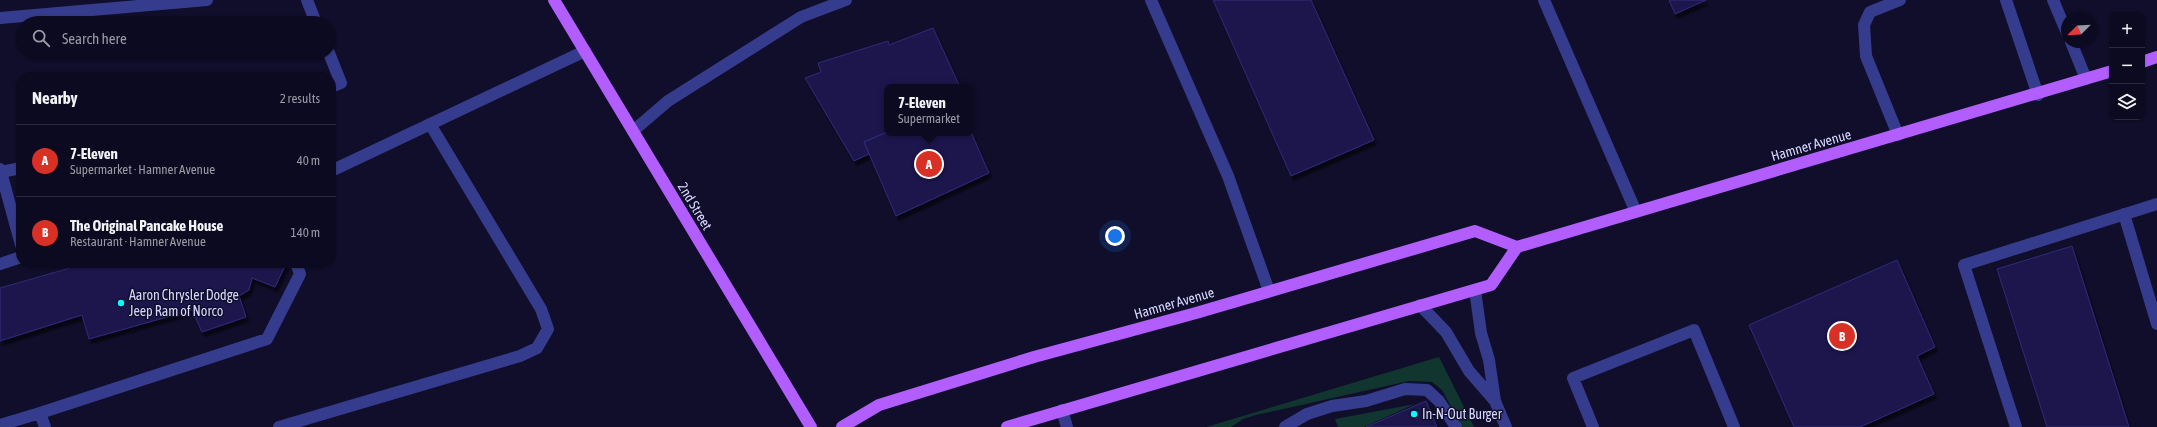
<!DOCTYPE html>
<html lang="en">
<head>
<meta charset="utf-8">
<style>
  :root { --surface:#0c0a20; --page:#151329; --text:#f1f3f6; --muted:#9a9aa5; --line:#2c2b3e; --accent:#d93025 }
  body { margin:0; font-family:"Asap Condensed",sans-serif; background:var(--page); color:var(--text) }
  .controls { position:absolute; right:12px; top:12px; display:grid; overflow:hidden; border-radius:8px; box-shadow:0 1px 3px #0004 }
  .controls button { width:36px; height:36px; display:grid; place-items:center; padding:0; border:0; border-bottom:1px solid var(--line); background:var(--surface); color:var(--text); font:20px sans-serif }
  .compass { position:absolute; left:2061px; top:12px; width:36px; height:36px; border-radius:50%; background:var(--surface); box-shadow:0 1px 3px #0004; rotate:246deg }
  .you { position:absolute; left:1115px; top:236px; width:14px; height:14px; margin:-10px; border:3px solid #fff; border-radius:50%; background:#1a73e8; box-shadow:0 0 0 6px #1a73e833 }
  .badge { display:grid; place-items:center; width:26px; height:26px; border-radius:50%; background:var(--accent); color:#fff; font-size:13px; font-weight:700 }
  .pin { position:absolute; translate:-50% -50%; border:2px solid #fff; box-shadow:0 1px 4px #0006 }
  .popup { position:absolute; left:884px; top:84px; width:90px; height:52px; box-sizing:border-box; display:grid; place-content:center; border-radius:8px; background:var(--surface); filter:drop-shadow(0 1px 3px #0005); font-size:13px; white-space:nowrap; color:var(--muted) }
  .popup b { font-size:15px; color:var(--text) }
  .popup::after { content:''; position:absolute; left:50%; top:100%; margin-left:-8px; border:8px solid transparent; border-top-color:var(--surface) }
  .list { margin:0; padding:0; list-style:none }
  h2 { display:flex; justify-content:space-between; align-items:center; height:52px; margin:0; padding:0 16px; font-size:17px }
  h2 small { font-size:13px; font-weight:400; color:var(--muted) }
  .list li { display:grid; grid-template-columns:26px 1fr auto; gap:12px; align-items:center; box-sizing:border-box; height:72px; padding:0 16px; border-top:1px solid var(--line) }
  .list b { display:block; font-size:15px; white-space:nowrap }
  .list p { margin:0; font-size:13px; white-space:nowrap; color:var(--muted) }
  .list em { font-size:13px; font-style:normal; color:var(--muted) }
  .icon { flex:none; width:22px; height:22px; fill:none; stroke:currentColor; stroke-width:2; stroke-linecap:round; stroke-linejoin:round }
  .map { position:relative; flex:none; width:2157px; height:427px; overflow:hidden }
  .search { position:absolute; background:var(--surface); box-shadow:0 1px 3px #0004; left:16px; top:16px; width:320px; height:44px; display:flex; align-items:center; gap:10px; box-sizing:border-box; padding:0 14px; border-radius:22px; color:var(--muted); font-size:15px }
  .panel { position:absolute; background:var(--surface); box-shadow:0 1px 3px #0004; left:16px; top:72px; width:320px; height:196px; border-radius:16px }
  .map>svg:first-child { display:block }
</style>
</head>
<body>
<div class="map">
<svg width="2157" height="427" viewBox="0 0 2157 427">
  <defs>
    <filter id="shadow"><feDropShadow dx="2.5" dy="4.5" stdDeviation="1" flood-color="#0009"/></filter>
  </defs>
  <rect width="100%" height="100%" fill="#100e2a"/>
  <path fill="#11352f" d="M 1439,357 L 1474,427 L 1462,427 L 1442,390 L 1432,382 L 1409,381 L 1256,415 L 1243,419 L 1231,427 L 1206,427 Z
    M 1415,404 L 1364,427 L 1338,427 L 1335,419 Z"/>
  <path fill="#1e194d" stroke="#30297a" filter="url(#shadow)" d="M 1213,0 L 1311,0 L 1374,140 L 1291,176 Z
    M 1669,0 L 1706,0 L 1675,14 Z
    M 933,28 L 960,87 L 887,87 L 887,132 L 864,142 L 869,154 L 854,161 L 805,78 L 821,72 L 818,63 L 888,41 L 889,45 Z
    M 887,132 L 971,132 L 989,173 L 896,216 L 864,142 Z
    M 2072,246 L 2129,427 L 2047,427 L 1997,269 Z
    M 1897,260 L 1935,347 L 1917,356 L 1934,394 L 1860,427 L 1794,427 L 1749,325 Z
    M 69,263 L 285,263 L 286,264 L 275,287 L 252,278 L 249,290 L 239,296 L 246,317 L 202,332 L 192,310 L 89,339 L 82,315 L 0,341 L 0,288 L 70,268 Z
    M 1426,401 L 1437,427 L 1366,427 Z"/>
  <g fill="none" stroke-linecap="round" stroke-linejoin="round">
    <path stroke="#363c8d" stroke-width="12" d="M 307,0 L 316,23
      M 1151,0 L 1228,176 L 1269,291
      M 1544,0 L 1636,212
      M 2006,0 L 2038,95
      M 2053,0 L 2067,33
      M 0,18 L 207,0
      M 2071,42 L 2086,79
      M 329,53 L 341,83 L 331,87
      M 633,131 L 668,101 L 801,17 L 846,0
      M 1898,135 L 1866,56 L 1864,25 L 1870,12 L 1900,0
      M 0,169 L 1,172 L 21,168
      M 331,171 L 585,51
      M 1,172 L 21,245
      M 2124,214 L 2157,324
      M 0,264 L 21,257
      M 1475,290 L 1481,333 L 1489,360 L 1495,401 L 1506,427
      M 1420,305 L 1446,332 L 1469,371 L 1495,401
      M 1062,410 L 1067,427
      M 0,425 L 40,413
      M 45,427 L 40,413 L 267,339 L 300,274 L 296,263
      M 279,427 L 520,356 L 537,348 L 548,329 L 541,309 L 430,124
      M 1285,427 L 1307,414 L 1332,406 L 1366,401 L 1405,389 L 1427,390 L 1439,401 L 1456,427
      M 1593,427 L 1573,378 L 1694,330 L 1734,427
      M 2016,427 L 1964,265 L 2157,204"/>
    <path stroke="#b25eff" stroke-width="12" d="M 554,0 L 811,427
      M 2142,62 L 2157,57
      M 842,427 L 879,405 L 1034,357 L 1196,313 L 1475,231 L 1517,247 L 2112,71
      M 1007,427 L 1491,285 L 1517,247"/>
  </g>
  <g fill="#03fffd" stroke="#100e2a" stroke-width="1.5">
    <circle cx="121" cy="303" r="4"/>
    <circle cx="1414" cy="414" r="4"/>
  </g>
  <g text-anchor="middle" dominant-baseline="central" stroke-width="3" stroke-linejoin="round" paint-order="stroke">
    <g font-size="14" fill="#d8d7ff" stroke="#100e2a">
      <text transform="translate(1811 145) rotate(-16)">Hamner Avenue</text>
      <text transform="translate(695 206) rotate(59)">2nd Street</text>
      <text transform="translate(1174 303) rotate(-16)">Hamner Avenue</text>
    </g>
    <g font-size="14" fill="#d8d7ff" stroke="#100e2a" text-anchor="start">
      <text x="129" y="295">Aaron Chrysler Dodge<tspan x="129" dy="16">Jeep Ram of Norco</tspan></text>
      <text x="1422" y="414">In-N-Out Burger</text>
    </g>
  </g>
</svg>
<div class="controls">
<button>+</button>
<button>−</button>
<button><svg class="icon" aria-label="layers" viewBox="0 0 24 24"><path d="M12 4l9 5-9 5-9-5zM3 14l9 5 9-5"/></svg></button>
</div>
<svg class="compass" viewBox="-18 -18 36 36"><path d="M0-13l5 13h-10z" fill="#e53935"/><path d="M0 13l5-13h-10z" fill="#9a9aa5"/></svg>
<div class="you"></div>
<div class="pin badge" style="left:929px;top:164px">A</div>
<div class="popup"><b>7-Eleven</b>Supermarket</div>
<div class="pin badge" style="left:1842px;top:336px">B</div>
<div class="search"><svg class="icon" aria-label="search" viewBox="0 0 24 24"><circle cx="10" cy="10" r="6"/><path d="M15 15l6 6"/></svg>Search here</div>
<section class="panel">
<h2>Nearby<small>2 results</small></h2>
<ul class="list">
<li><span class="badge">A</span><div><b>7-Eleven</b><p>Supermarket · Hamner Avenue</p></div><em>40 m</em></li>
<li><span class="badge">B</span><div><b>The Original Pancake House</b><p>Restaurant · Hamner Avenue</p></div><em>140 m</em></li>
</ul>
</section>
</div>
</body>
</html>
